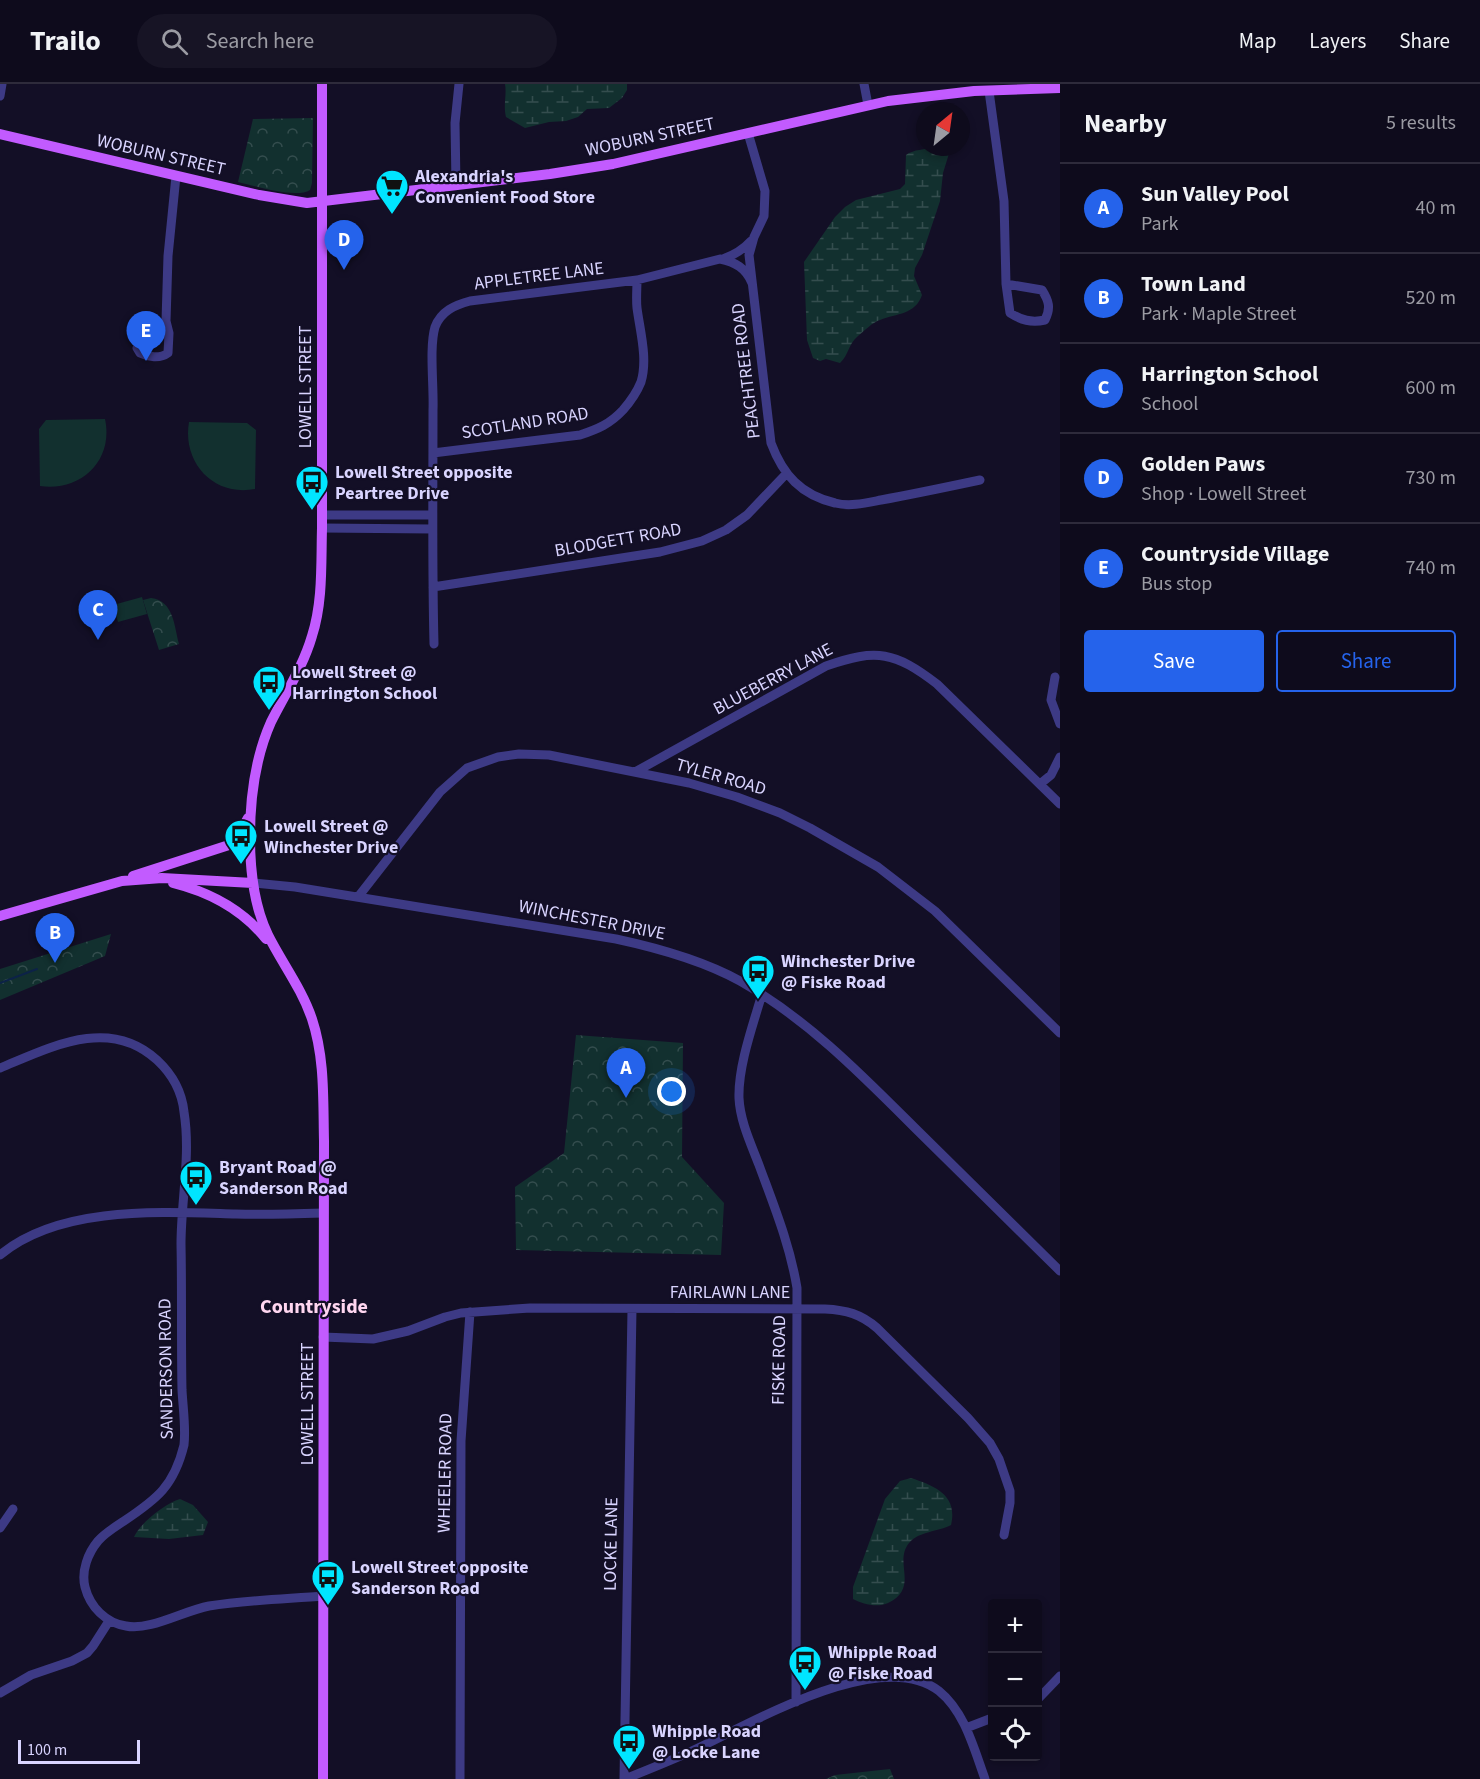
<!DOCTYPE html>
<html lang="en">
<head>
<meta charset="utf-8">
<style>
  :root { --surface:#0e0b1c; --page:#171425; --text:#f1f3f6; --muted:#9b9ba3; --line:#2e2b3b; --accent:#2563eb }
  body { margin:0; font-family:"Source Sans 3",sans-serif; background:var(--page); color:var(--text) }
  .controls { position:absolute; right:18px; bottom:18px; display:grid; overflow:hidden; border-radius:6px; box-shadow:0 3px 9px #0003 }
  .controls button { width:54px; height:54px; display:grid; place-items:center; padding:0; border:0; border-bottom:2px solid var(--line); background:var(--surface); color:var(--text); font:30px sans-serif }
  .compass { position:absolute; left:916px; top:18px; width:54px; height:54px; border-radius:50%; background:var(--surface); box-shadow:0 3px 9px #0003; rotate:29deg }
  .scale { position:absolute; left:18px; bottom:15px; width:122px; box-sizing:border-box; padding-left:6px; border:3px solid #d9d4ff; border-top:0; font-size:16px; line-height:21px; white-space:nowrap; color:#d9d4ff; -webkit-text-stroke:4px #130f26; paint-order:stroke }
  .you { position:absolute; left:672px; top:1008px; width:21px; height:21px; margin:-15px; border:4px solid #fff; border-radius:50%; background:#1a73e8; box-shadow:0 0 0 9px #1a73e833 }
  .badge { display:grid; place-items:center; width:39px; height:39px; border-radius:50%; background:var(--accent); color:#fff; font-size:20px; font-weight:700 }
  .pin { position:absolute; translate:-50% -50px; filter:drop-shadow(0 2px 3px #0008) }
  .pin::after { content:''; position:absolute; top:32px; width:21px; height:18px; background:inherit; clip-path:polygon(0 0,100% 0,50% 100%) }
  .list { margin:0; padding:0; list-style:none }
  h2 { display:flex; justify-content:space-between; align-items:center; height:78px; margin:0; padding:0 24px; font-size:26px }
  h2 small { font-size:20px; font-weight:400; color:var(--muted) }
  .list li { display:grid; grid-template-columns:39px 1fr auto; gap:18px; align-items:center; box-sizing:border-box; height:90px; padding:0 24px; border-top:2px solid var(--line) }
  .list b { display:block; font-size:22px; white-space:nowrap }
  .list p { margin:0; font-size:20px; white-space:nowrap; color:var(--muted) }
  .list em { font-size:20px; font-style:normal; color:var(--muted) }
  .actions { display:flex; gap:12px; padding:18px 24px }
  .actions a { flex:1; padding:14px 0; border:2px solid var(--accent); border-radius:6px; text-align:center; font-size:21px; color:var(--accent) }
  .actions .main { background:var(--accent); color:#fff }
  .icon { flex:none; width:33px; height:33px; fill:none; stroke:currentColor; stroke-width:2; stroke-linecap:round; stroke-linejoin:round }
  .map { position:relative; flex:none; width:1060px; height:1695px; overflow:hidden }
  header { display:flex; align-items:center; gap:36px; box-sizing:border-box; height:84px; padding:0 30px; background:var(--surface); border-bottom:2px solid var(--line) }
  header strong { font-size:28px }
  nav { display:flex; gap:33px; margin-inline-start:auto; font-size:21px }
  .search { width:420px; height:54px; background:var(--page); display:flex; align-items:center; gap:15px; box-sizing:border-box; padding:0 21px; border-radius:33px; color:var(--muted); font-size:22px }
  main { display:flex }
  aside { flex:1; background:var(--surface) }
  .map>svg:first-child { display:block }
</style>
</head>
<body>
<header>
<strong>Trailo</strong>
<div class="search"><svg class="icon" aria-label="search" viewBox="0 0 24 24"><circle cx="10" cy="10" r="6"/><path d="M15 15l6 6"/></svg>Search here</div>
<nav><a>Map</a><a>Layers</a><a>Share</a></nav>
</header>
<main>
<div class="map">
<svg width="1060" height="1695" viewBox="0 0 1060 1695">
  <defs>
    <pattern id="wetland-marsh" width="20" height="14" patternUnits="userSpaceOnUse" patternTransform="scale(1.5)"><rect width="20" height="14" fill="#12302f"/><path d="M1 5h8M5 5V1M11 12h8M15 12V8" fill="none" stroke="#344d4e"/></pattern>
    <pattern id="park-crowns" width="20" height="18" patternUnits="userSpaceOnUse" patternTransform="scale(1.5)"><rect width="20" height="18" fill="#12302f"/><path d="M2 6a3 3 0 1 1 6 0M12 15a3 3 0 1 1 6 0" fill="none" stroke="#344d4e"/></pattern>
  </defs>
  <rect width="100%" height="100%" fill="#130f26"/>
  <path fill="url(#wetland-marsh)" d="M 505,0 L 627,0 L 627,6 L 622,14 L 609,24 L 587,25 L 578,33 L 566,37 L 549,38 L 525,44 L 506,33 C 503,21 507,11 505,0 Z
    M 934,63 L 951,63 L 943,89 L 940,117 L 922,171 L 915,184 L 914,192 L 922,211 C 915,231 897,229 880,236 C 873,238 864,247 858,252 C 848,260 849,271 840,279 L 826,275 L 820,277 L 813,274 L 807,256 L 804,178 L 835,133 L 845,123 L 856,116 L 900,105 L 905,100 L 906,71 C 914,65 925,66 934,63 Z
    M 911,1394 C 935,1402 958,1411 951,1441 C 938,1448 919,1447 909,1459 C 893,1479 920,1503 888,1519 C 877,1524 863,1520 853,1515 L 853,1503 L 885,1415 L 900,1397 Z
    M 180,1415 L 193,1421 L 208,1438 L 203,1451 L 169,1455 L 134,1453 C 140,1439 166,1419 180,1415 Z"/>
  <path fill="url(#park-crowns)" d="M 313,34 L 312,99 L 310,106 C 296,115 255,102 238,98 L 253,35 Z
    M 151,514 C 174,517 174,542 179,560 L 159,566 L 143,516 Z
    M 111,850 L 105,872 L 0,916 L 0,885 Z
    M 576,951 L 683,959 L 682,1073 L 724,1119 L 721,1171 L 516,1166 L 515,1103 L 564,1069 Z
    M 890,1685 L 894,1695 L 826,1695 L 835,1691 Z"/>
  <path fill="#12302f" d="M 105,335 C 114,377 80,408 40,402 L 39,345 L 46,336 Z
    M 189,338 L 247,339 L 256,346 L 255,405 C 213,413 182,378 189,338 Z
    M 142,513 L 147,530 L 118,538 L 113,521 Z"/>
  <g fill="none" stroke-linecap="round" stroke-linejoin="round">
    <path stroke="#0c2248" stroke-width="2" d="M 0,899 L 37,885"/>
    <path stroke="#3d3a85" stroke-width="9" d="M 864,0 L 868,21
      M 989,7 L 1004,117 L 1006,200 L 1042,206 C 1049,217 1051,224 1045,236 C 1031,239 1021,236 1010,229 L 1006,200
      M 0,12 L 2,0
      M 748,49 L 765,107 L 764,132 L 754,153 L 749,171 L 771,359 C 783,391 801,411 835,419 C 850,423 866,419 881,416 C 914,410 947,403 980,396
      M 456,101 L 455,39 L 459,0
      M 723,175 C 734,171 743,166 751,157
      M 166,237 L 169,249 L 168,269 C 160,275 148,273 140,269 L 137,264 C 142,252 155,244 166,237 L 168,172 L 176,92
      M 433,369 L 580,351 C 598,345 610,340 623,326 C 630,318 637,308 641,298 C 648,275 640,247 637,224 C 636,215 637,205 637,196
      M 322,431 L 432,431
      M 322,444 L 432,445
      M 433,503 L 660,468 L 702,457 L 726,446 L 747,431 L 786,390
      M 434,560 C 432,482 433,404 433,326 C 434,302 429,264 435,243 C 441,227 455,221 470,217 L 637,196 L 720,175 C 735,178 746,184 752,199
      M 1055,593 L 1051,616 L 1060,640
      M 635,688 L 826,582 C 877,564 895,568 937,600 L 1060,720
      M 1040,700 L 1051,691 L 1060,673
      M 253,799 L 295,803 L 616,855 C 658,864 702,876 740,897 C 807,935 860,989 914,1043 C 963,1091 1011,1139 1060,1187
      M 358,813 L 440,708 L 467,684 L 498,673 L 519,670 L 549,671 L 689,699 L 737,713 L 780,729 L 810,744 L 878,783 L 935,827 L 1060,949
      M 762,910 C 753,941 738,982 739,1014 C 740,1037 751,1060 759,1081 C 774,1122 790,1161 797,1204 L 796,1618
      M 0,984 C 51,963 109,932 157,976 C 172,990 182,1008 184,1028 C 191,1071 181,1117 181,1160 C 182,1209 181,1258 182,1306 C 183,1325 186,1343 184,1361 C 174,1402 157,1415 124,1437 C 115,1443 105,1449 98,1457 C 88,1469 81,1487 85,1503 C 90,1523 106,1539 126,1542 C 150,1547 183,1527 209,1522 C 247,1516 286,1515 324,1512
      M 0,1171 C 60,1121 162,1128 236,1130 C 265,1131 294,1130 323,1129
      M 323,1253 L 373,1255 L 408,1247 L 445,1233 L 461,1229 L 530,1224 L 825,1225 C 846,1226 861,1230 877,1244 L 968,1334 L 990,1359 L 999,1375 L 1010,1407 L 1010,1419 L 1004,1451
      M 0,1444 L 13,1425
      M 0,1609 L 31,1591 L 72,1577 L 87,1569 L 93,1562 L 109,1537
      M 1038,1615 L 1060,1592
      M 966,1644 L 992,1634
      M 460,1695 L 461,1357 L 470,1228
      M 624,1695 L 632,1225
      M 625,1695 C 649,1685 673,1676 696,1665 C 752,1639 881,1562 939,1607 C 965,1628 974,1665 985,1695"/>
    <path stroke="#c25bff" stroke-width="10" d="M 322,0 L 322,444 C 321,480 323,518 312,552 C 303,583 285,610 271,638 C 255,674 250,714 250,753 C 250,785 254,822 268,851 C 282,879 302,905 312,935 C 325,974 323,1016 324,1057 L 323,1695
      M 0,50 L 259,111 L 307,119 L 550,90 L 613,80 L 888,17 L 974,7 L 1060,4
      M 133,792 L 229,761 L 240,748 L 248,734
      M 173,799 C 209,808 242,825 266,855
      M 0,832 L 122,797 L 162,794 L 253,799"/>
  </g>
  <defs>
    <symbol id="supermarket-pin" viewBox="-11 -11 22 30"><path d="M0 17L-7.5 6A9.5 9.5 0 1 1 7.5 6Z" fill="#00e5ff" stroke="#130f26"/><path d="M-6-5.5h2.5l.6 2H6L4.5 2H-2.5L-4.4-4H-6ZM-1.5 3.2a1.3 1.3 0 1 0 .1 0ZM3 3.2a1.3 1.3 0 1 0 .1 0Z" fill="#111"/></symbol>
    <symbol id="bus-pin" viewBox="-11 -11 22 30"><path d="M0 17L-7.5 6A9.5 9.5 0 1 1 7.5 6Z" fill="#00e5ff" stroke="#130f26"/><path d="M-5-6H5V4H4V6H2V4H-2V6H-4V4H-5ZM-3.5-4V0h7V-4ZM-3.5 1.2v1.5H-2V1.2ZM2 1.2v1.5H3.5V1.2Z" fill="#111"/></symbol>
  </defs>
  <g fill-rule="evenodd">
    <use href="#supermarket-pin" x="373" y="83" width="38" height="52"/>
    <use href="#bus-pin" x="293" y="379" width="38" height="52"/>
    <use href="#bus-pin" x="250" y="579" width="38" height="52"/>
    <use href="#bus-pin" x="222" y="733" width="38" height="52"/>
    <use href="#bus-pin" x="739" y="868" width="38" height="52"/>
    <use href="#bus-pin" x="177" y="1074" width="38" height="52"/>
    <use href="#bus-pin" x="309" y="1474" width="38" height="52"/>
    <use href="#bus-pin" x="786" y="1559" width="38" height="52"/>
    <use href="#bus-pin" x="610" y="1638" width="38" height="52"/>
  </g>
  <g text-anchor="middle" dominant-baseline="central" stroke-width="4.5" stroke-linejoin="round" paint-order="stroke">
    <g font-size="18" fill="#d9d4ff" stroke="#130f26">
      <text transform="translate(650 53) rotate(-12)">WOBURN STREET</text>
      <text transform="translate(161 71) rotate(13)">WOBURN STREET</text>
      <text transform="translate(539 192) rotate(-7)">APPLETREE LANE</text>
      <text transform="translate(746 287) rotate(-97)">PEACHTREE ROAD</text>
      <text transform="translate(305 303) rotate(-90)">LOWELL STREET</text>
      <text transform="translate(525 339) rotate(-9)">SCOTLAND ROAD</text>
      <text transform="translate(618 456) rotate(-10)">BLODGETT ROAD</text>
      <text transform="translate(773 595) rotate(-28)">BLUEBERRY LANE</text>
      <text transform="translate(721 693) rotate(16)">TYLER ROAD</text>
      <text transform="translate(592 836) rotate(11)">WINCHESTER DRIVE</text>
      <text x="730" y="1208">FAIRLAWN LANE</text>
      <text transform="translate(779 1276) rotate(-89)">FISKE ROAD</text>
      <text transform="translate(166 1285) rotate(-91)">SANDERSON ROAD</text>
      <text transform="translate(307 1320) rotate(-90)">LOWELL STREET</text>
      <text transform="translate(445 1389) rotate(-89)">WHEELER ROAD</text>
      <text transform="translate(611 1460) rotate(-89)">LOCKE LANE</text>
    </g>
    <g font-size="18" font-weight="bold" fill="#d9d4ff" stroke="#130f26" text-anchor="start">
      <text x="415" y="92">Alexandria's<tspan x="415" dy="21">Convenient Food Store</tspan></text>
      <text x="335" y="388">Lowell Street opposite<tspan x="335" dy="21">Peartree Drive</tspan></text>
      <text x="292" y="588">Lowell Street @<tspan x="292" dy="21">Harrington School</tspan></text>
      <text x="264" y="742">Lowell Street @<tspan x="264" dy="21">Winchester Drive</tspan></text>
      <text x="781" y="877">Winchester Drive<tspan x="781" dy="21">@ Fiske Road</tspan></text>
      <text x="219" y="1083">Bryant Road @<tspan x="219" dy="21">Sanderson Road</tspan></text>
      <text x="351" y="1483">Lowell Street opposite<tspan x="351" dy="21">Sanderson Road</tspan></text>
      <text x="828" y="1568">Whipple Road<tspan x="828" dy="21">@ Fiske Road</tspan></text>
      <text x="652" y="1647">Whipple Road<tspan x="652" dy="21">@ Locke Lane</tspan></text>
    </g>
    <g font-size="20" font-weight="bold" fill="#ffd6f0" stroke="#130f26">
      <text x="314" y="1223">Countryside</text>
    </g>
  </g>
</svg>
<div class="controls">
<button>+</button>
<button>−</button>
<button><svg class="icon" aria-label="locate" viewBox="0 0 24 24"><circle cx="12" cy="12" r="6"/><path d="M12 2v4M12 18v4M2 12h4M18 12h4"/></svg></button>
</div>
<svg class="compass" viewBox="-18 -18 36 36"><path d="M0-13l5 13h-10z" fill="#e53935"/><path d="M0 13l5-13h-10z" fill="#9b9ba3"/></svg>
<div class="scale">100 m</div>
<div class="you"></div>
<div class="pin badge" style="left:626px;top:1014px">A</div>
<div class="pin badge" style="left:55px;top:879px">B</div>
<div class="pin badge" style="left:98px;top:556px">C</div>
<div class="pin badge" style="left:344px;top:186px">D</div>
<div class="pin badge" style="left:146px;top:277px">E</div>
</div>
<aside>
<h2>Nearby<small>5 results</small></h2>
<ul class="list">
<li><span class="badge">A</span><div><b>Sun Valley Pool</b><p>Park</p></div><em>40 m</em></li>
<li><span class="badge">B</span><div><b>Town Land</b><p>Park · Maple Street</p></div><em>520 m</em></li>
<li><span class="badge">C</span><div><b>Harrington School</b><p>School</p></div><em>600 m</em></li>
<li><span class="badge">D</span><div><b>Golden Paws</b><p>Shop · Lowell Street</p></div><em>730 m</em></li>
<li><span class="badge">E</span><div><b>Countryside Village</b><p>Bus stop</p></div><em>740 m</em></li>
</ul>
<div class="actions"><a class="main">Save</a><a>Share</a></div>
</aside>
</main>
</body>
</html>
